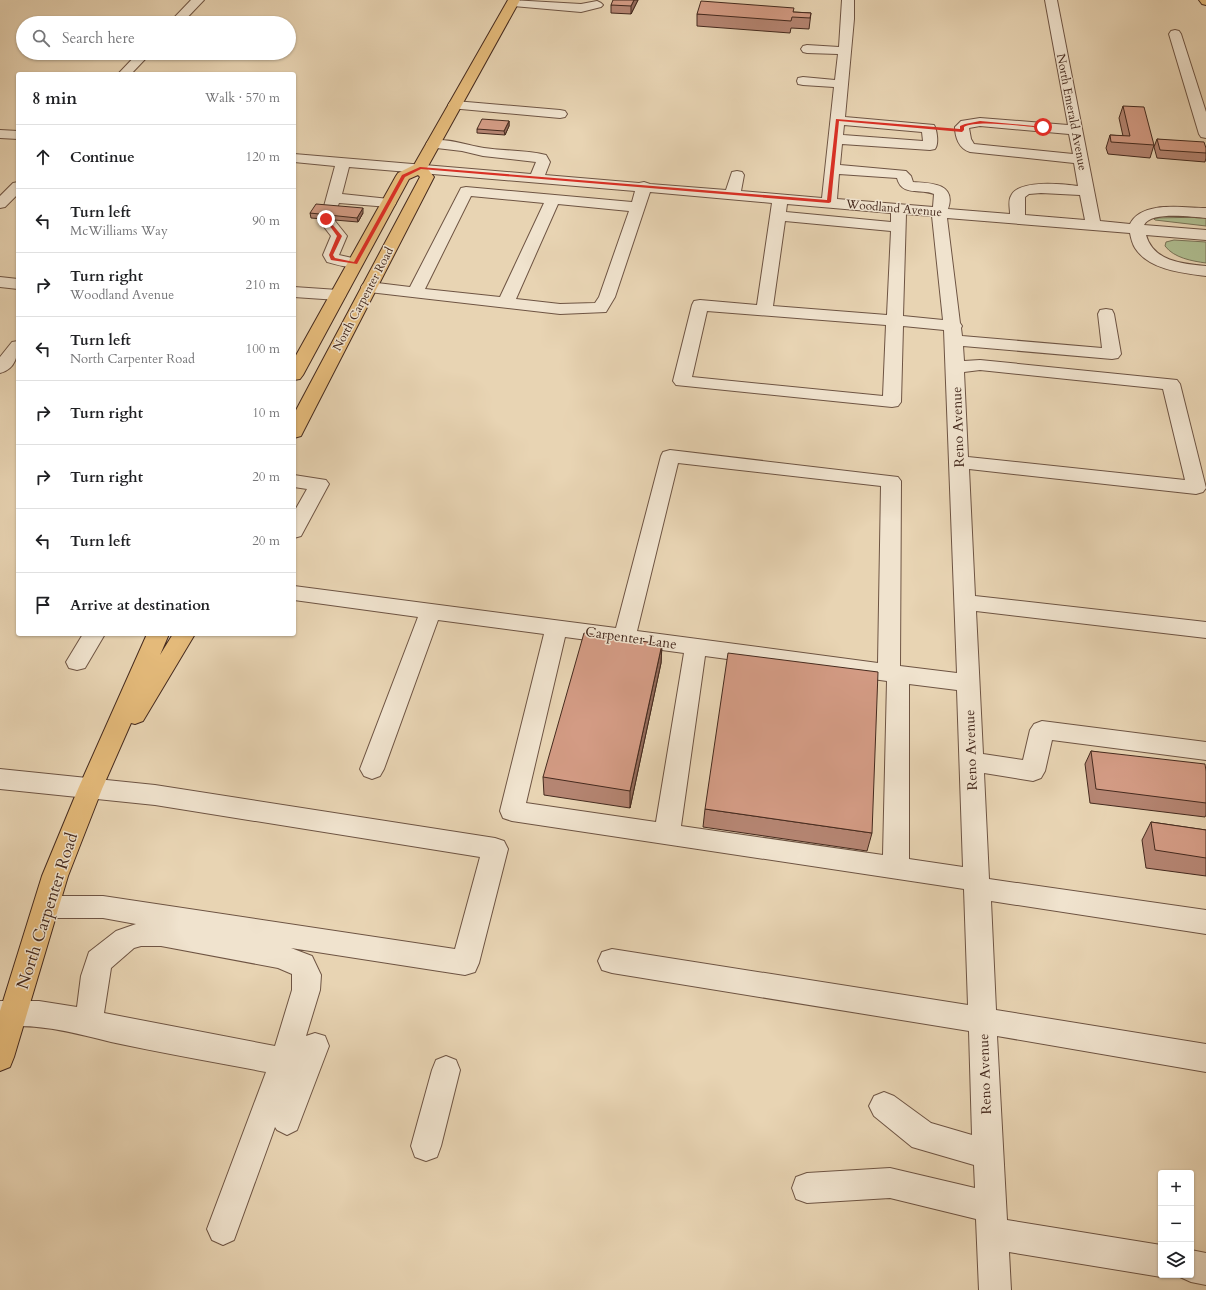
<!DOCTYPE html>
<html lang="en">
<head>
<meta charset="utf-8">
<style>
  :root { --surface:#fff; --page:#f6f6f6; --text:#202124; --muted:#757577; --line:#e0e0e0 }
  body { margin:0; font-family:Cardo,serif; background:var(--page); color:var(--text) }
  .controls { position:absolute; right:12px; bottom:12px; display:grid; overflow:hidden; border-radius:4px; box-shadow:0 1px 3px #0004 }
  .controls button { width:36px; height:36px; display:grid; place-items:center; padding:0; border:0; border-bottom:1px solid var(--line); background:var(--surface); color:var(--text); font:20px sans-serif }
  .stop { position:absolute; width:12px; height:12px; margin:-9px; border:3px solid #d93025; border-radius:50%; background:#fff }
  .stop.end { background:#d93025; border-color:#fff; box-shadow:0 1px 4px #0008 }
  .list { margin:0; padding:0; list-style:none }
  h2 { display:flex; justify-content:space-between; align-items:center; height:52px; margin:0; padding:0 16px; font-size:17px }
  h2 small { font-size:13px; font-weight:400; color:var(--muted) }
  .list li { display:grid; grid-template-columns:26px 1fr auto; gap:12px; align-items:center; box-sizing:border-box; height:64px; padding:0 16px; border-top:1px solid var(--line) }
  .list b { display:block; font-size:15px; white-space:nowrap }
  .list p { margin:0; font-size:13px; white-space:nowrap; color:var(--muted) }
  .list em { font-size:13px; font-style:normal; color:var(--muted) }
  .icon { flex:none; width:22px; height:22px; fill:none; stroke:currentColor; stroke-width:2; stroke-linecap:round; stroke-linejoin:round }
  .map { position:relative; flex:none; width:1206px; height:1290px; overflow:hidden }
  .search { position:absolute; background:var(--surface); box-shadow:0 1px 3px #0004; left:16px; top:16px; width:280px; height:44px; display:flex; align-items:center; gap:10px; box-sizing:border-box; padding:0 14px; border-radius:22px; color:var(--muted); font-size:15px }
  .panel { position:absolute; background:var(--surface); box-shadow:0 1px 3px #0004; left:16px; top:72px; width:280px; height:564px; border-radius:4px }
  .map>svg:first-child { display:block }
</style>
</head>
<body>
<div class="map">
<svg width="1206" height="1290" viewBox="0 0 1206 1290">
  <rect width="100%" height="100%" fill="#e8d4b3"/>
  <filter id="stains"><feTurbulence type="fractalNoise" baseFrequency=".005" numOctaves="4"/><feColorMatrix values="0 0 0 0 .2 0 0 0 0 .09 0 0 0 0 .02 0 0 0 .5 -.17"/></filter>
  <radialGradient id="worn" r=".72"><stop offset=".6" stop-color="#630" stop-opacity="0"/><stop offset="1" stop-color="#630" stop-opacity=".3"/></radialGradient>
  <path fill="#afbe91" stroke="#7a7458" d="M 1206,217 L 1206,226 L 1155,220 L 1153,218 Z
    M 1174,240 L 1206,242 L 1206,263 C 1192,261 1174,258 1165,246 L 1166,242 Z"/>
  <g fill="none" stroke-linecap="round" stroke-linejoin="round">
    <defs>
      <path id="minor" d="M 191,0 L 204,0 L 182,23 L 169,23 Z
        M 511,0 L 581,4 L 597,1 L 601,3 L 603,5 L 601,7 L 581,12 L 513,6 L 509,5 L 507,3 Z
        M 842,0 L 854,0 L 854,19 L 845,117 L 934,125 C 937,130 939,144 935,149 L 930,150 L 842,144 L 840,165 L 906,171 L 911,176 L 913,182 C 930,183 957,183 948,209 L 1010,214 C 1010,208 1008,201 1011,196 C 1018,179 1063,184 1078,186 L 1074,163 L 970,152 C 959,149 955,137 955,127 L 961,121 L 980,118 L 1068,125 L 1045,0 L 1057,0 L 1100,221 L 1130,224 C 1142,200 1184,208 1206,208 L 1206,218 C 1192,217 1151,211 1144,225 L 1206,230 L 1206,240 L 1146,235 C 1153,261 1182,264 1206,266 L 1206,276 C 1183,273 1149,270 1135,248 C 1132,243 1131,238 1130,233 L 947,218 L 960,323 L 962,326 L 961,328 L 962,336 L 1102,348 L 1098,314 L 1100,310 L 1106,309 L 1112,310 L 1114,314 L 1121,354 L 1118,358 L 1112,359 L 963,346 L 964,361 L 980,360 L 1177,380 L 1180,384 L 1206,488 L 1203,492 L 1196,494 L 969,469 L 975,596 L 1206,622 L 1206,638 L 976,611 L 983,754 L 1023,760 L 1030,730 L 1034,724 L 1042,721 L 1206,742 L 1206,760 L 1052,740 L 1045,771 L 1041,778 L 1033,781 L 984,773 L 989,879 L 1206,910 L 1206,934 L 991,901 L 996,1010 L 1206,1044 L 1206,1072 L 997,1036 L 1007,1220 L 1161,1245 L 1161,1275 L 1166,1275 L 1161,1277 L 1009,1252 L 1011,1290 L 979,1290 L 976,1219 L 890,1198 L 807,1203 L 796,1199 L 792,1188 L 796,1177 L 807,1173 L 890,1168 L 975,1188 L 974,1165 L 912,1147 L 874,1116 L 869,1106 L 874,1096 L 884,1092 L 894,1096 L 931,1123 L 972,1135 L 969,1031 L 612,973 L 602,970 L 598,961 L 602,952 L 612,949 L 968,1005 L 964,889 L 512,821 L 503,818 L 500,811 L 544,634 L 438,620 L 384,769 L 380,776 L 372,779 L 364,776 L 360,769 L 418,617 L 294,600 L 294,586 L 616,628 L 661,456 L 663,452 L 670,450 L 898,477 L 901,481 L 900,666 L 957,673 L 944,330 L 903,326 L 901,402 L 898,406 L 892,407 L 676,385 L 673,381 L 692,305 L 694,301 L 700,300 L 757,305 L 772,203 L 650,192 L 615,297 L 606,312 L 560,314 L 369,292 L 363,290 L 361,287 L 363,284 L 369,282 L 410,287 L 461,188 L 466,187 L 632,202 L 635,191 L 349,167 L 342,194 L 389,199 L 394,200 L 396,203 L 394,206 L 389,207 L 339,203 L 335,213 L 330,214 L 325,213 L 323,210 L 335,166 L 294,162 L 294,154 L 531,174 L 536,162 L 483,156 L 462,151 L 428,147 L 426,144 L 428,141 C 446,137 466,145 484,148 C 504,151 526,150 546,155 L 550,162 L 545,175 L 639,183 L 644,182 L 650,184 L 726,190 L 732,172 L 737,171 L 742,172 L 744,175 L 741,191 L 822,198 L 834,87 L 803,85 L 798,84 L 797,81 L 798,78 L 803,77 L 835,80 L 838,54 L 807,53 L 803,52 L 801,49 L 803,46 L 807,45 L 839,47 ZM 844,125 L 922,132 L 923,141 L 843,135 ZM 980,126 L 1069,134 L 1073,154 L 974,144 L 971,139 L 969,128 ZM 839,174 L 897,178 C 902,197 920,188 934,194 L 933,207 L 837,199 ZM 1041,193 L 1080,195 L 1085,220 L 1025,215 L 1025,197 L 1029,194 ZM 471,196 L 544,203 L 500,297 L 425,289 ZM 558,204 L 629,211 L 599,297 L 595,303 L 560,304 L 516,299 ZM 787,204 L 891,213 L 891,222 L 786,212 ZM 906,214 L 932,216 L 943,320 L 903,316 ZM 785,221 L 891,231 L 887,315 L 773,306 ZM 707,311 L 886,325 L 883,396 L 692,377 ZM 980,370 L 1163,389 L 1185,480 L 968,457 L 964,372 ZM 678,463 L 881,486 L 878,663 L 637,631 ZM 565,637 L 684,653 L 656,822 L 526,803 ZM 705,656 L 887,681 L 883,855 L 681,826 ZM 909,684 L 957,690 L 963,867 L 909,859 Z
        M 1175,30 L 1179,31 L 1181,34 L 1206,112 L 1206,138 L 1201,137 L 1199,134 L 1169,34 L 1171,31 Z
        M 138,53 L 151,53 L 131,74 L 118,74 Z
        M 455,101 L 560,110 L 565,111 L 567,114 L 565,117 L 560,118 L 450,108 L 448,105 L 450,102 Z
        M 0,130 L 18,131 L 18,139 L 0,138 Z
        M 18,182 L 18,194 L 5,207 L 0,208 L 0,196 L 13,183 Z
        M 326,214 L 331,216 L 347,236 L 339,255 L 361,260 L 363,263 L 361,266 C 350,269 338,265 327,262 L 323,255 L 331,236 L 318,219 L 321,216 Z
        M 0,277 L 18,279 L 18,289 L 0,287 Z
        M 294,287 L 338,290 L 344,292 L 346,295 L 344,298 L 338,300 L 294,297 Z
        M 18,341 C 18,355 16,369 0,373 L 0,357 L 12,342 Z
        M 294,475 L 326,480 L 329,484 L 301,536 L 294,538 L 294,512 L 307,489 L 294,487 Z
        M 83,634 L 105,634 L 85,668 L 77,670 L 69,668 L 66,662 Z
        M 0,769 L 155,785 L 495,838 L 504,841 L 508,849 L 479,963 L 475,972 L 465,975 L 291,948 L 312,956 L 321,975 L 320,990 L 306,1036 L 315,1033 L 325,1036 L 329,1046 L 297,1130 L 287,1135 L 277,1130 L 275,1127 L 234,1240 L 223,1245 L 212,1240 L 207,1229 L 266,1072 C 214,1062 162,1053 111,1042 C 74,1033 39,1023 0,1027 L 0,1001 L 39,1001 L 77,1007 L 81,976 L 89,952 L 116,931 L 136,924 L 103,918 L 46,918 L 37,915 L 33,907 L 37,899 L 46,896 L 103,896 L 455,949 L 480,857 L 155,805 L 0,789 ZM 141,946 L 161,946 L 278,968 L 292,974 L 292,990 L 275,1046 L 104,1013 L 111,968 L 134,948 Z
        M 446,1056 L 456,1060 L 460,1070 L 441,1146 L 437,1157 L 426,1161 L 415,1157 L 411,1146 L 432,1070 L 436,1060 Z
        M 1191,1250 L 1206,1253 L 1206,1285 L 1191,1282 L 1180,1277 L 1179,1275 L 1191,1275 Z"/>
      <path id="major" d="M 508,0 L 520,0 L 427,168 L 434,177 L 303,432 L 301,436 L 294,438 L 294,414 L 420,177 L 418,175 L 409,179 L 303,375 L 300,379 L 294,380 L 294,359 L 396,176 L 398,173 L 414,165 Z
        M 147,634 L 169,634 L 160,655 L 173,634 L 195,634 L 143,721 L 135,724 L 131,723 L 102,789 L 68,876 L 14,1057 L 10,1067 L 0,1071 L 0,1011 L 42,876 L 78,789 Z"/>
      <path id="highway" d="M 1199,0 L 1206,0 L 1206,5 L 1202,4 Z"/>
    </defs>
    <use href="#minor" stroke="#6e5443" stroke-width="2"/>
    <use href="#major" stroke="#452a1e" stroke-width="2"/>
    <use href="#highway" stroke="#452a1e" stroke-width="2"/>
    <use href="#minor" fill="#f0e3ce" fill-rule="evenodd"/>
    <use href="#major" fill="#e4ba7a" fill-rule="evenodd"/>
    <use href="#highway" fill="#e4ba7a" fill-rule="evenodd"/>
  </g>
  <path fill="#b58572" stroke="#452a1e" d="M 638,0 L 631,14 L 611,13 L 611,5 Z
    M 793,12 L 811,13 L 809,29 L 791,28 L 790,33 L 697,26 L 697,14 Z
    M 1123,106 L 1154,145 L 1150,158 L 1108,154 L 1106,148 L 1110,135 L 1123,136 L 1119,118 Z
    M 509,121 L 509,126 L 505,135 L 477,133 L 477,129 Z
    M 1157,139 L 1206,148 L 1206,158 L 1205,162 L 1157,158 L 1154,147 Z
    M 310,213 L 363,213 L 358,222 L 311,218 Z
    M 662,644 L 661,663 L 630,808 L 544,795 L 543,777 Z
    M 1091,751 L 1206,771 L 1206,815 L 1205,817 L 1090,803 L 1085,764 Z
    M 705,809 L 872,833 L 867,851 L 703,827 Z
    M 1151,822 L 1206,830 L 1206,876 L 1146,868 L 1142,840 Z"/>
  <path fill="#946c5c" stroke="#452a1e" d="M 634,0 L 638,0 L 631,14 L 631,6 Z
    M 509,121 L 509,126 L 505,135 L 504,131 Z
    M 363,208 L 363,213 L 358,222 L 357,218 Z
    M 662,644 L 661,663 L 630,808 L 630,791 Z"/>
  <path fill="#d39b84" stroke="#452a1e" d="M 613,0 L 634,0 L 631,6 L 611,5 Z
    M 701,1 L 794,8 L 793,12 L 811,13 L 810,18 L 792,17 L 791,21 L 697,14 Z
    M 1123,106 L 1144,107 L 1154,145 L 1111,142 L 1110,135 L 1130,136 Z
    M 482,119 L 509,121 L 504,131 L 477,129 Z
    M 1157,139 L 1204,142 L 1206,148 L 1206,153 L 1160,150 Z
    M 316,204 L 363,208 L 357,218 L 310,213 Z
    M 584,633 L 662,644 L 630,791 L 543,777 Z
    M 728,653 L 878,672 L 872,833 L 705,809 Z
    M 1091,751 L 1205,764 L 1206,771 L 1206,803 L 1096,789 Z
    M 1151,822 L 1206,830 L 1206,858 L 1155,850 Z"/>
  <path fill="#d93025" d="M 836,119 L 960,129 L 960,126 L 965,124 L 980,121 L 1045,127 L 1043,128 C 1025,127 978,119 964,127 L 964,130 L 962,132 L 839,121 L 831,202 L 829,203 L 421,169 L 405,177 L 357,264 L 331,260 L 329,255 L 337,236 L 324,218 L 327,218 L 342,236 L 333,255 L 335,258 L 354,262 L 402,175 L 420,167 L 827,200 Z"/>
  <g text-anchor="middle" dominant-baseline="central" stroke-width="3" stroke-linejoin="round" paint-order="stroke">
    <g font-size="12" fill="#452a1e" stroke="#f0e3ce">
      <text transform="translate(1072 112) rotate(79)">North Emerald Avenue</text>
      <text transform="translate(894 208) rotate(5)">Woodland Avenue</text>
      <text transform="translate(363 299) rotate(-62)">North Carpenter Road</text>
    </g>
    <g font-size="14" fill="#452a1e" stroke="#f0e3ce">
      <text transform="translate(958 427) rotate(-92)">Reno Avenue</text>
      <text transform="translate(631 638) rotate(8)">Carpenter Lane</text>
      <text transform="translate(971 750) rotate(-92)">Reno Avenue</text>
      <text transform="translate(985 1074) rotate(-92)">Reno Avenue</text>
    </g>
    <g font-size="17" fill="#452a1e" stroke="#f0e3ce">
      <text transform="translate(47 911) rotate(-72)">North Carpenter Road</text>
    </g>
  </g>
  <rect width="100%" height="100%" filter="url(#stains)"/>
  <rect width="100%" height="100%" fill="url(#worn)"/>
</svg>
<div class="controls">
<button>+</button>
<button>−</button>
<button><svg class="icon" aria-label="layers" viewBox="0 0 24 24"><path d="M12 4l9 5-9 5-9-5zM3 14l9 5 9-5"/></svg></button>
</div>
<div class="stop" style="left:1043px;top:127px"></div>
<div class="stop end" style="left:326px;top:219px"></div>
<div class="search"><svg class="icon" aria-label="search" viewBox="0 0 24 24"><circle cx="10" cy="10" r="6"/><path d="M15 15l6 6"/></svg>Search here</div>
<section class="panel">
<h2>8 min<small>Walk · 570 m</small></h2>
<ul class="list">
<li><svg class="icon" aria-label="ahead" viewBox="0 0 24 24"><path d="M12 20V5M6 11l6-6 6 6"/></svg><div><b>Continue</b></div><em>120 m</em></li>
<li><svg class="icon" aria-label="left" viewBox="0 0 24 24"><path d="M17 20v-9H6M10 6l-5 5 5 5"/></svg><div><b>Turn left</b><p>McWilliams Way</p></div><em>90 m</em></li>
<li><svg class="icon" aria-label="right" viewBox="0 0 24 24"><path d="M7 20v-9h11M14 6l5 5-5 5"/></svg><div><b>Turn right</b><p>Woodland Avenue</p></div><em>210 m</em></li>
<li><svg class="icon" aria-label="left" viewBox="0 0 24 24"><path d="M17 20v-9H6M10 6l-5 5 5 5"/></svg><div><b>Turn left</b><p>North Carpenter Road</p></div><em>100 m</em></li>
<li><svg class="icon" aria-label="right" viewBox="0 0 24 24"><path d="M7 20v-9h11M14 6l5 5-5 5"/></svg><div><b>Turn right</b></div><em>10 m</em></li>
<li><svg class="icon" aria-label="right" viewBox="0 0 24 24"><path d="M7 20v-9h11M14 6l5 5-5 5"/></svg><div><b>Turn right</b></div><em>20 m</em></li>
<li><svg class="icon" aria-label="left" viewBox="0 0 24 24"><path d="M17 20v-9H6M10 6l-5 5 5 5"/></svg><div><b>Turn left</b></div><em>20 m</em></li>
<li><svg class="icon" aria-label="arrive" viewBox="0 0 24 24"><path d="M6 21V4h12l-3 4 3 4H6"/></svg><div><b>Arrive at destination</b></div></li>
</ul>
</section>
</div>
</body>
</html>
